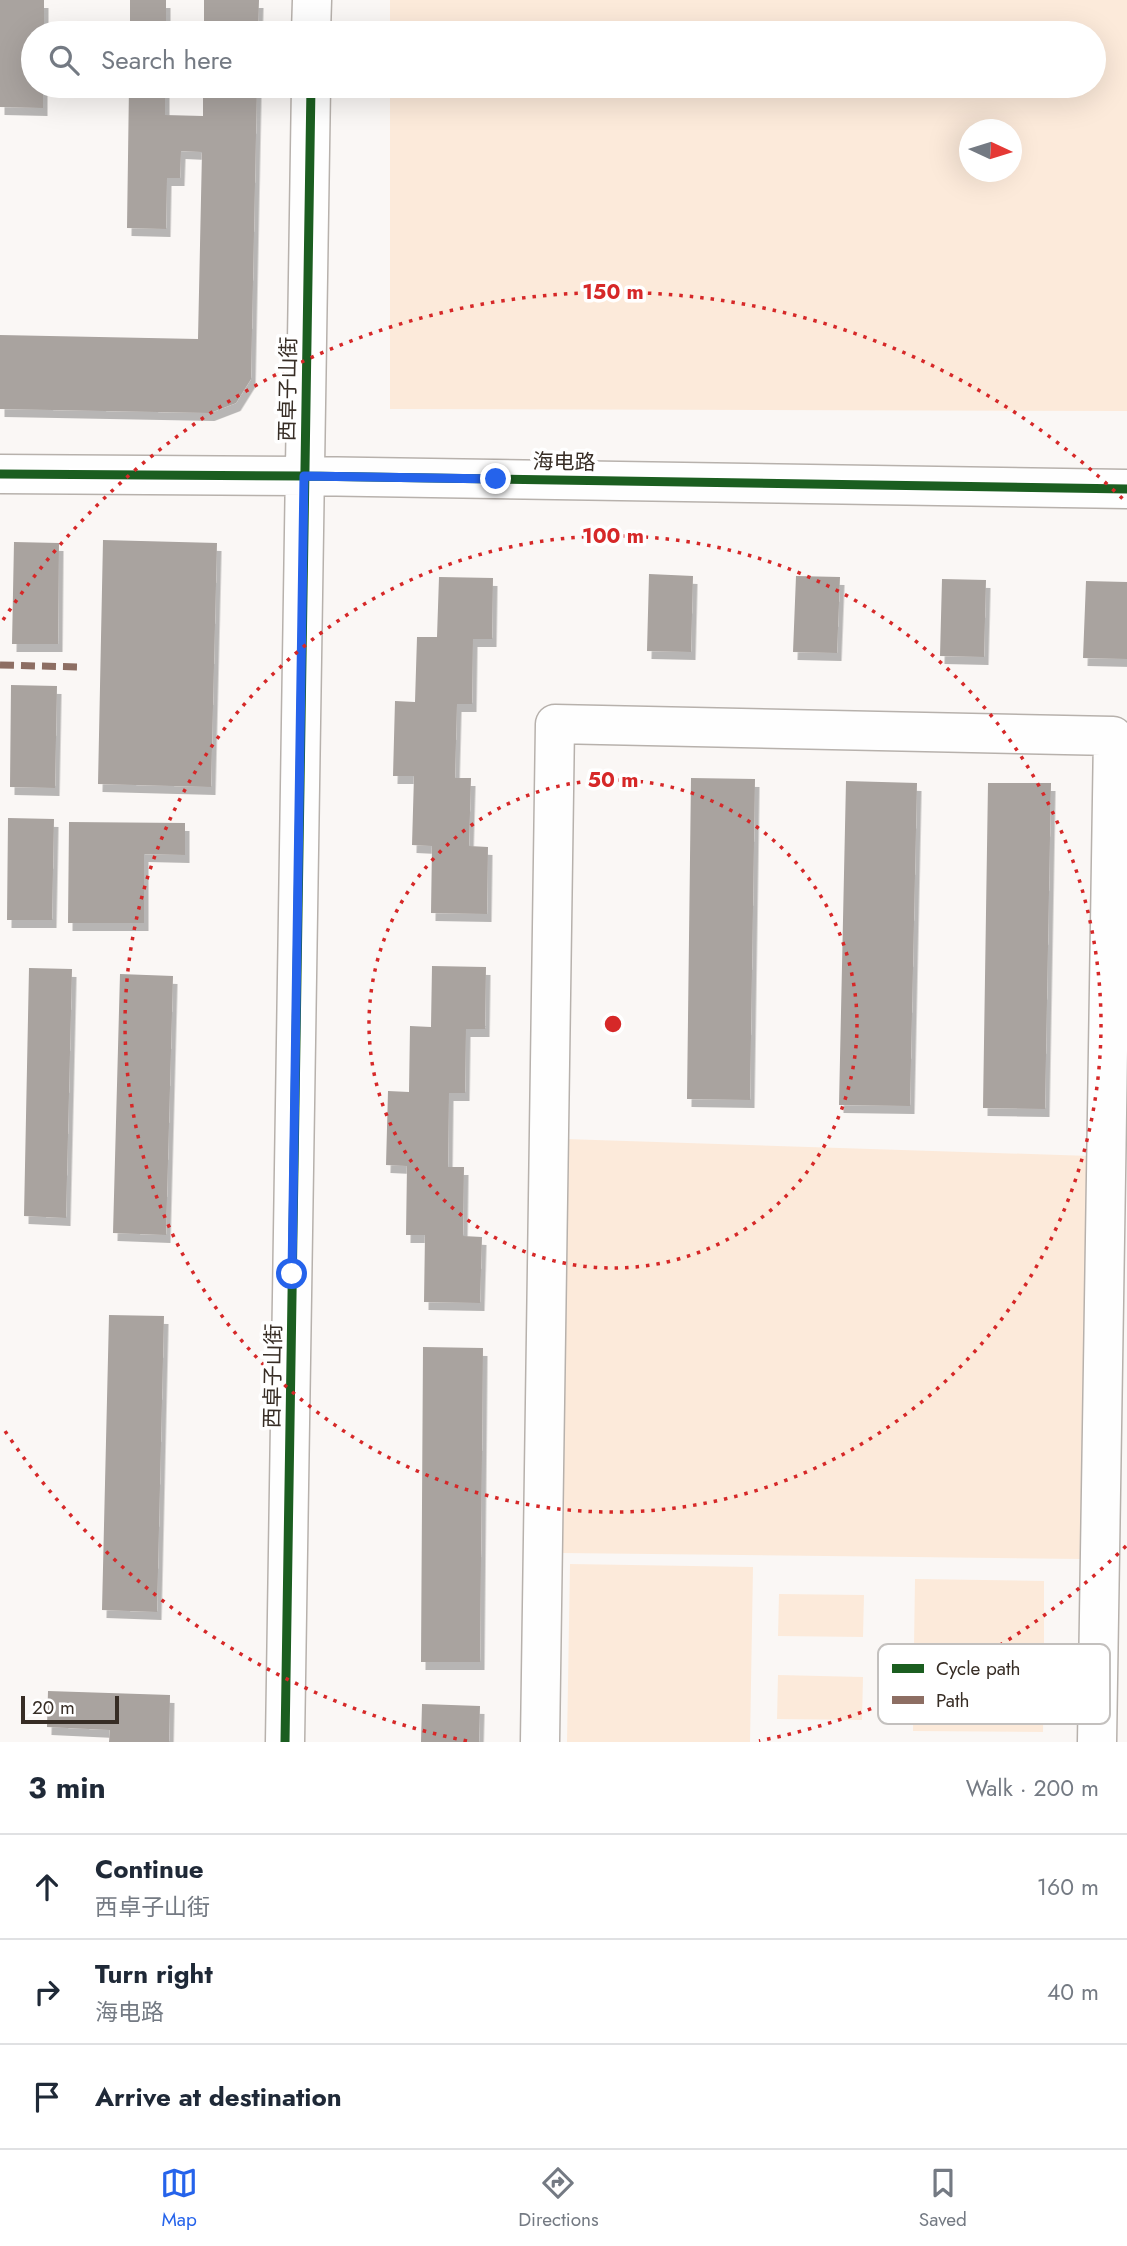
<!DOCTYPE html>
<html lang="en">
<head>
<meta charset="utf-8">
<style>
  :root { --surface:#fff; --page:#f6f6f7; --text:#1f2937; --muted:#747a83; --line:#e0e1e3; --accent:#2563eb }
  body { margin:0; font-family:Jost,"Noto Sans SC",sans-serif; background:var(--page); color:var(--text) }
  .compass { position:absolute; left:959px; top:119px; width:63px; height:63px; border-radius:50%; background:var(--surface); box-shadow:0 7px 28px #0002; rotate:94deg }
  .scale { position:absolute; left:21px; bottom:18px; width:98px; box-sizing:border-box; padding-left:7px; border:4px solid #372d25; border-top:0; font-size:19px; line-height:24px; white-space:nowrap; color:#372d25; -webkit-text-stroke:5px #fff; paint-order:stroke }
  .stop { position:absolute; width:21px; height:21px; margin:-16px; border:5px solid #2563eb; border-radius:50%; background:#fff }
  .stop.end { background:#2563eb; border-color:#fff; box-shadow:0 2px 7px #0008 }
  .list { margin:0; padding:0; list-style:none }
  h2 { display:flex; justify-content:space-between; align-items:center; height:91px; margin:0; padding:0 28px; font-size:30px }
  h2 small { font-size:23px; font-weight:400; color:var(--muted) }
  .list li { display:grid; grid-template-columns:46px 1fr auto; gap:21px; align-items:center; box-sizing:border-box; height:105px; padding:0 28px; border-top:2px solid var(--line) }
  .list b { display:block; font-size:26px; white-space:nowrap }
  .list p { margin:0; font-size:23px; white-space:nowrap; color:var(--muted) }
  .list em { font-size:23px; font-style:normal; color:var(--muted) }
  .icon { flex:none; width:38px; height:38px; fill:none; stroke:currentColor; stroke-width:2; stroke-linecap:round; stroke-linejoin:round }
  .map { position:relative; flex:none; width:1127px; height:1742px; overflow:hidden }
  .search { position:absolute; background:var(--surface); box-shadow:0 7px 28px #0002; left:21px; right:21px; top:21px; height:77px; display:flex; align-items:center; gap:18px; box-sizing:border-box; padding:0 24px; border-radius:38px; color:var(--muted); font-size:26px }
  .sheet { height:406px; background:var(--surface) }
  nav { display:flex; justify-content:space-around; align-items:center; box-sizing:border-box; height:98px; border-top:2px solid var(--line); background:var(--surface); font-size:19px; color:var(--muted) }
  nav a { display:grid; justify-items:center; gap:4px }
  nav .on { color:var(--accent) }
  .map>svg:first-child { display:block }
</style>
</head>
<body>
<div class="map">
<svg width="1127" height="1742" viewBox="0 0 1127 1742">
  <defs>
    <filter id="shadow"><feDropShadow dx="4.5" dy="8" stdDeviation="0" flood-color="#0004"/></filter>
  </defs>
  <rect width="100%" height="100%" fill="#faf7f5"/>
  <path fill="#fceada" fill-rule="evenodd" d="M 390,0 L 1127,0 L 1127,411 L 390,409 L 390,86 L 1094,86 L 1094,33 L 390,33 ZM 970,130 L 1012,130 L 1012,172 L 970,172 Z
    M 565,1139 L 1090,1156 L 1081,1559 L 561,1553 Z
    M 570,1564 L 753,1567 L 750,1742 L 567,1742 Z
    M 915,1579 L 1044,1581 L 1044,1649 L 914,1647 Z
    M 779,1594 L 864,1595 L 863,1637 L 778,1636 Z
    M 914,1663 L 1044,1665 L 1043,1732 L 913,1731 Z
    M 778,1675 L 863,1677 L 862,1720 L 777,1719 Z"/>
  <path fill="#a9a39f" filter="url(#shadow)" d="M 0,0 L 44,0 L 44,33 L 33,33 L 33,86 L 43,86 L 43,108 L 0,107 Z
    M 130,0 L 166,0 L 166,33 L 130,33 Z
    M 204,0 L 259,0 L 258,33 L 204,33 Z
    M 129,86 L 165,86 L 165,115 L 203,116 L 203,86 L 257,86 L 251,379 L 236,403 L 210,413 L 0,409 L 0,335 L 198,339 L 202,152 L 181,151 L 180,178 L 167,178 L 166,229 L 127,228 Z
    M 103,540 L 217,543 L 211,787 L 98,784 Z
    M 14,542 L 59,543 L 58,644 L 12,644 Z
    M 649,574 L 693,576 L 691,652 L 647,651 Z
    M 796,576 L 840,577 L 837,653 L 793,652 Z
    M 439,577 L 493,578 L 492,639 L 473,639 L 472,704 L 457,704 L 455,778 L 471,778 L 469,846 L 488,847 L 487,914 L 431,913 L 432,846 L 412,845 L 414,776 L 393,776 L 395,701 L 415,702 L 417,637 L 437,637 Z
    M 942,579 L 986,580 L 984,657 L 940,656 Z
    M 1086,581 L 1127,582 L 1127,659 L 1083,658 Z
    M 11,685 L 57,686 L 55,788 L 10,787 Z
    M 691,778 L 755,779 L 750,1100 L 687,1099 Z
    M 846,781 L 917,783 L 910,1106 L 839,1105 Z
    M 988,783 L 1051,783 L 1045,1109 L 983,1108 Z
    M 8,818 L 54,819 L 52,920 L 7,920 Z
    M 69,822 L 185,823 L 185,855 L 144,854 L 144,923 L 68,923 Z
    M 432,966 L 486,967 L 485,1029 L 466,1029 L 465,1093 L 449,1093 L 448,1167 L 464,1167 L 463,1236 L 482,1237 L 480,1303 L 424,1302 L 425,1235 L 406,1235 L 407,1166 L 386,1165 L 388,1091 L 409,1092 L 410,1026 L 431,1027 Z
    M 29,968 L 72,969 L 66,1218 L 24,1216 Z
    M 120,974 L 173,976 L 166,1235 L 113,1233 Z
    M 109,1315 L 164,1316 L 157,1612 L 102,1610 Z
    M 423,1347 L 483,1348 L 480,1662 L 421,1662 Z
    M 48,1691 L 170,1695 L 169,1742 L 109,1742 L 110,1730 L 47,1727 Z
    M 422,1704 L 480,1706 L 479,1742 L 421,1742 Z"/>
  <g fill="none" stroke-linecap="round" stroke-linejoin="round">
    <defs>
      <path id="minor" d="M 311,33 L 312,0
        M 0,474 L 305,476 L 1127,489
        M 285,1742 L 311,86
        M 540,1742 L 555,724 L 1113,736 L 1097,1742"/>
    </defs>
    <use href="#minor" stroke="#b7b1ac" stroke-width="41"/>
    <use href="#minor" stroke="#fefefe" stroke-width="38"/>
    <path stroke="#8d6e63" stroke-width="7" stroke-dasharray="14 7" stroke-linecap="butt" d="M 0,665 L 79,667"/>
    <defs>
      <path id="cycleway" d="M 0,474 L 305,476 L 1127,489
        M 285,1742 L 311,86"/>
    </defs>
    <use href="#cycleway" stroke="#fff" stroke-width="13"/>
    <use href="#cycleway" stroke="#1b5e20" stroke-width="9"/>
  </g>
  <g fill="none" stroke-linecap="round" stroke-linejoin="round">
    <path stroke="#2563eb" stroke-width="9" d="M 292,1274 L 304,476 L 496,479"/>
  </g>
  <g fill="none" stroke="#d62828" stroke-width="3.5" stroke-dasharray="3.5 7">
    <circle cx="613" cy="1024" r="244"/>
    <circle cx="613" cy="1024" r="488"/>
    <path d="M1126 1546A732 732 0 0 1 759 1741M467 1741A732 732 0 0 1 3 1428M3 620A732 732 0 0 1 1126 502"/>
  </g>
  <g text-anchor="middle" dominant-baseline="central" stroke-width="7" stroke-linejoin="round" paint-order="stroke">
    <g font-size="21" fill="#372d25" stroke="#fff">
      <text transform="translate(288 389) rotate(-89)">西卓子山街</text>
      <text transform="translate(564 462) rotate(1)">海电路</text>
      <text transform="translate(273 1376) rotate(-89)">西卓子山街</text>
    </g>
  </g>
  <rect x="878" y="1644" width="232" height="80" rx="10" fill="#fff" stroke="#c3c0be" stroke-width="2"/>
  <rect x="892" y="1664" width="32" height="9" fill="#1b5e20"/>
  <rect x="892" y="1696" width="32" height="8" fill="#8d6e63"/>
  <g font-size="19" fill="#372d25">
    <text x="936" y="1675">Cycle path</text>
    <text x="936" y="1707">Path</text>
  </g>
  <circle cx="613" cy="1024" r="10" fill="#d62828" stroke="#fff" stroke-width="3.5"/>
  <g font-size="21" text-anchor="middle" font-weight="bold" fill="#d62828" stroke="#fff" stroke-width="7" stroke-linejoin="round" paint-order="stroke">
    <text x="613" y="299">150 m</text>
    <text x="613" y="543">100 m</text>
    <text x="613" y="787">50 m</text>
  </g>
</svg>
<svg class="compass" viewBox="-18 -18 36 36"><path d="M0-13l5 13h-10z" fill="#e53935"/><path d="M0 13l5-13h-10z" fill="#747a83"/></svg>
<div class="scale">20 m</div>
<div class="stop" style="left:292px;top:1274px"></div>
<div class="stop end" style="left:496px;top:479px"></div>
<div class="search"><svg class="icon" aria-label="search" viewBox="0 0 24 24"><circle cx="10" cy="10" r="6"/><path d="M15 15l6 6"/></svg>Search here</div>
</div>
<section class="sheet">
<h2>3 min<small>Walk · 200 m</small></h2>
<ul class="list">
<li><svg class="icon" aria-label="ahead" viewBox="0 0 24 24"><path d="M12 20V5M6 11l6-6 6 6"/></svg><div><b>Continue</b><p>西卓子山街</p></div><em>160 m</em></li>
<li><svg class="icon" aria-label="right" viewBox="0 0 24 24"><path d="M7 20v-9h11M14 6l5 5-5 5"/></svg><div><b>Turn right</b><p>海电路</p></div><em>40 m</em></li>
<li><svg class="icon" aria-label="arrive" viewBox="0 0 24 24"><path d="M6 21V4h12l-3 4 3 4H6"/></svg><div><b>Arrive at destination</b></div></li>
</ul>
</section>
<nav>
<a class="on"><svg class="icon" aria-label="map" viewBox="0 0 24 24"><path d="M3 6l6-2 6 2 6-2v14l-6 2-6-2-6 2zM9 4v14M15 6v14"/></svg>Map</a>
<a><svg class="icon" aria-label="directions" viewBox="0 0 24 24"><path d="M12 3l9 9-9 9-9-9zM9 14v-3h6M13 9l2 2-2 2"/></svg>Directions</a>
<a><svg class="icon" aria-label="saved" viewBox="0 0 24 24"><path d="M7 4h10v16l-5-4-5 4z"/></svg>Saved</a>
</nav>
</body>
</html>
